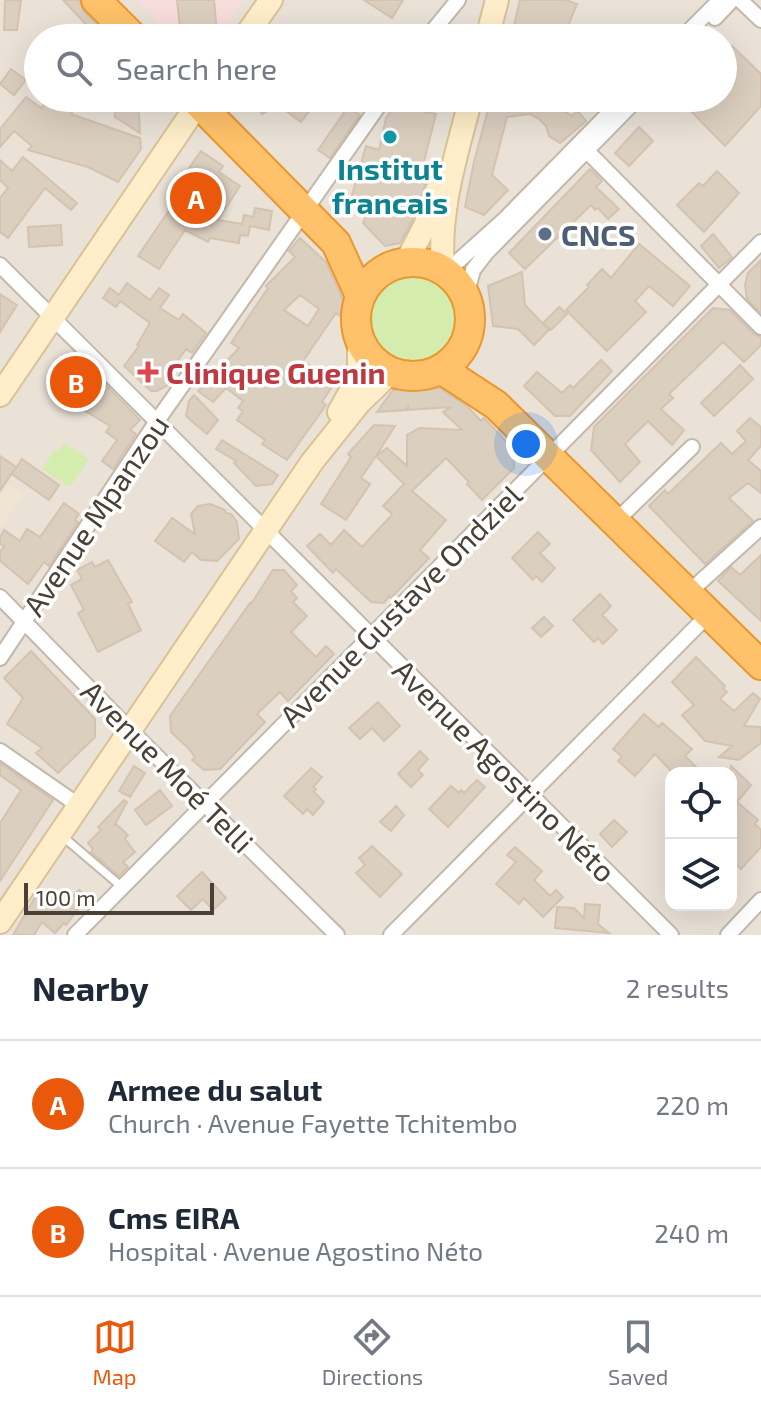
<!DOCTYPE html>
<html lang="en">
<head>
<meta charset="utf-8">
<style>
  :root { --surface:#fff; --page:#f6f6f7; --text:#1f2937; --muted:#747a83; --line:#e0e1e3; --accent:#ea580c }
  body { margin:0; font-family:"Exo 2",sans-serif; background:var(--page); color:var(--text) }
  .controls { position:absolute; right:24px; bottom:24px; display:grid; overflow:hidden; border-radius:16px; box-shadow:0 8px 32px #0002 }
  .controls button { width:72px; height:72px; display:grid; place-items:center; padding:0; border:0; border-bottom:2px solid var(--line); background:var(--surface); color:var(--text); font:40px sans-serif }
  .scale { position:absolute; left:24px; bottom:20px; width:190px; box-sizing:border-box; padding-left:8px; border:4px solid #4a4136; border-top:0; font-size:22px; line-height:28px; white-space:nowrap; color:#4a4136; -webkit-text-stroke:6px #fff; paint-order:stroke }
  .you { position:absolute; left:526px; top:444px; width:28px; height:28px; margin:-20px; border:6px solid #fff; border-radius:50%; background:#1a73e8; box-shadow:0 0 0 12px #1a73e833 }
  .badge { display:grid; place-items:center; width:52px; height:52px; border-radius:50%; background:var(--accent); color:#fff; font-size:26px; font-weight:700 }
  .pin { position:absolute; translate:-50% -50%; border:4px solid #fff; box-shadow:0 2px 8px #0006 }
  .list { margin:0; padding:0; list-style:none }
  h2 { display:flex; justify-content:space-between; align-items:center; height:104px; margin:0; padding:0 32px; font-size:34px }
  h2 small { font-size:26px; font-weight:400; color:var(--muted) }
  .list li { display:grid; grid-template-columns:52px 1fr auto; gap:24px; align-items:center; box-sizing:border-box; height:128px; padding:0 32px; border-top:2px solid var(--line) }
  .list b { display:block; font-size:30px; white-space:nowrap }
  .list p { margin:0; font-size:26px; white-space:nowrap; color:var(--muted) }
  .list em { font-size:26px; font-style:normal; color:var(--muted) }
  .icon { flex:none; width:44px; height:44px; fill:none; stroke:currentColor; stroke-width:2; stroke-linecap:round; stroke-linejoin:round }
  .map { position:relative; flex:none; width:761px; height:935px; overflow:hidden }
  .search { position:absolute; background:var(--surface); box-shadow:0 8px 32px #0002; left:24px; right:24px; top:24px; height:88px; display:flex; align-items:center; gap:20px; box-sizing:border-box; padding:0 28px; border-radius:44px; color:var(--muted); font-size:30px }
  .sheet { height:360px; background:var(--surface) }
  nav { display:flex; justify-content:space-around; align-items:center; box-sizing:border-box; height:112px; border-top:2px solid var(--line); background:var(--surface); font-size:22px; color:var(--muted) }
  nav a { display:grid; justify-items:center; gap:4px }
  nav .on { color:var(--accent) }
  .map>svg:first-child { display:block }
</style>
</head>
<body>
<div class="map">
<svg width="761" height="935" viewBox="0 0 761 935">
  <rect width="100%" height="100%" fill="#f6f1e9"/>
  <path fill="#eae2d7" fill-rule="evenodd" d="M 0,0 L 761,0 L 761,935 L 0,935 ZM 38,38 L 723,38 L 723,98 L 38,98 ZM 671,773 L 731,773 L 731,905 L 671,905 Z"/>
  <path fill="#f0e5d2" d="M 9,484 L 25,494 L 0,528 L 0,497 Z"/>
  <path fill="#f7dddc" d="M 138,0 L 244,0 L 218,38 L 175,38 Z"/>
  <path fill="#d5ecaf" d="M361 319a51 51 0 1 1 102 0a51 51 0 1 1-102 0Z
    M 64,443 L 89,459 L 70,487 L 42,469 L 55,449 L 59,451 Z"/>
  <path fill="#dbcfc0" stroke="#d4c3b0" stroke-width="2" fill-rule="evenodd" d="M 5,0 L 21,0 L 17,30 L 4,30 Z
    M 63,0 L 79,0 L 84,12 L 110,38 L 99,38 Z
    M 177,0 L 214,0 L 217,33 L 181,37 Z
    M 364,0 L 403,0 L 392,18 Z
    M 520,0 L 566,0 L 577,4 L 563,38 L 511,38 Z
    M 732,46 L 761,74 L 761,106 L 725,146 L 678,98 L 723,98 L 723,92 L 734,79 L 723,69 L 723,56 Z
    M 11,69 L 26,80 L 14,95 L 0,84 Z
    M 26,97 L 41,108 L 49,98 L 83,98 L 71,114 L 140,138 L 141,149 L 118,182 L 88,167 L 28,150 L 32,146 L 14,131 L 0,147 L 0,129 Z
    M 114,98 L 138,98 L 140,133 L 115,117 Z
    M 254,98 L 319,98 L 301,122 L 278,105 L 262,114 Z
    M 400,98 L 426,103 L 424,112 L 436,114 L 423,165 L 431,168 L 412,221 L 400,243 L 385,246 L 363,223 L 369,208 L 350,202 L 366,146 L 379,150 L 386,118 Z
    M 491,98 L 549,98 L 571,116 L 578,111 L 586,121 L 560,143 L 549,136 L 546,126 L 539,119 L 530,114 L 507,117 L 492,175 L 508,190 L 484,215 L 465,207 L 474,162 Z
    M 348,107 L 360,115 L 330,158 L 318,150 Z
    M 639,127 L 653,141 L 629,166 L 615,153 Z
    M 201,151 L 223,166 L 219,172 L 240,186 L 218,220 L 242,224 L 244,215 L 253,217 L 255,208 L 272,211 L 269,230 L 250,226 L 248,236 L 240,235 L 239,243 L 210,238 L 208,242 L 185,230 L 159,269 L 138,256 L 174,203 L 171,201 L 179,189 L 176,187 Z
    M 23,157 L 77,203 L 71,210 L 45,188 L 8,238 L 0,232 L 0,198 L 8,188 L 0,180 L 0,160 L 12,171 Z
    M 590,169 L 602,181 L 596,187 L 619,209 L 608,219 L 598,208 L 595,210 L 591,205 L 525,269 L 509,253 Z
    M 717,171 L 739,193 L 704,232 L 677,205 L 699,183 L 703,186 Z
    M 61,225 L 62,245 L 29,247 L 28,227 Z
    M 713,234 L 732,257 L 719,268 L 701,246 Z
    M 300,238 L 326,262 L 343,300 L 340,316 L 336,313 L 303,361 L 335,382 L 322,402 L 326,405 L 287,460 L 262,444 L 265,440 L 237,420 L 243,411 L 238,408 L 243,401 L 226,388 L 213,402 L 198,391 L 239,348 L 231,343 L 268,288 L 266,286 L 295,257 L 289,251 ZM 300,295 L 319,309 L 308,326 L 284,310 Z
    M 639,244 L 690,286 L 673,306 L 649,286 L 635,301 L 646,312 L 607,351 L 566,310 L 589,287 L 587,285 L 602,269 L 611,278 Z
    M 761,260 L 761,313 L 747,299 L 745,285 L 748,273 Z
    M 522,272 L 525,305 L 549,330 L 534,345 L 518,329 L 493,326 L 488,286 Z
    M 127,283 L 150,300 L 159,288 L 169,295 L 160,308 L 179,320 L 183,314 L 206,333 L 192,353 L 186,349 L 169,374 L 173,377 L 168,385 L 157,391 L 151,391 L 124,366 L 139,346 L 137,345 L 150,323 L 120,301 L 116,307 L 103,298 L 110,288 L 119,295 Z
    M 0,294 L 17,305 L 0,332 Z
    M 559,307 L 567,314 L 551,330 L 543,323 Z
    M 713,308 L 730,310 L 754,334 L 761,337 L 761,345 L 744,362 L 723,342 L 669,394 L 673,398 L 661,409 L 684,430 L 672,445 L 648,421 L 625,444 L 640,462 L 620,482 L 591,450 L 594,427 Z
    M 601,360 L 612,371 L 570,416 L 555,416 L 524,386 L 537,372 L 562,393 L 570,385 L 573,388 Z
    M 740,365 L 753,379 L 714,416 L 701,403 Z
    M 67,368 L 89,381 L 96,375 L 140,420 L 130,430 L 136,434 L 113,469 L 102,461 L 117,440 L 106,432 L 110,426 L 77,406 L 83,396 L 59,380 Z
    M 439,388 L 467,406 L 481,421 L 484,418 L 514,450 L 514,468 L 482,500 L 467,484 L 469,482 L 446,458 L 412,491 L 446,520 L 420,550 L 429,558 L 391,598 L 389,596 L 384,603 L 371,602 L 336,569 L 333,573 L 307,546 L 320,534 L 331,545 L 344,530 L 362,547 L 389,518 L 392,514 L 383,506 L 404,484 L 376,456 L 361,478 L 370,484 L 346,520 L 321,504 L 351,457 L 348,454 L 374,425 L 395,426 L 376,456 L 387,448 L 407,466 L 407,435 L 419,428 L 462,430 L 443,412 L 451,407 L 408,410 L 408,407 L 406,410 L 377,412 L 393,390 Z
    M 194,395 L 218,420 L 207,434 L 186,416 L 189,401 Z
    M 750,418 L 761,427 L 761,446 L 748,460 L 761,471 L 761,493 L 748,483 L 729,498 L 753,521 L 705,564 L 649,506 L 665,490 L 668,494 L 721,443 L 732,454 L 746,441 L 737,431 Z
    M 222,440 L 278,475 L 272,484 L 256,486 L 234,463 L 236,461 L 216,449 Z
    M 0,456 L 16,467 L 0,491 Z
    M 22,459 L 59,485 L 49,500 L 12,474 Z
    M 64,503 L 79,514 L 75,520 L 78,522 L 49,566 L 44,562 L 28,584 L 0,561 L 0,552 L 4,546 L 0,544 L 0,537 L 4,530 L 20,541 L 27,529 L 40,537 Z
    M 210,504 L 225,510 L 226,513 L 231,514 L 237,522 L 239,539 L 217,561 L 201,560 L 192,552 L 184,562 L 155,541 L 172,518 L 195,534 L 191,514 L 198,506 Z
    M 538,532 L 550,544 L 540,553 L 555,568 L 542,582 L 536,576 L 533,580 L 512,558 Z
    M 761,555 L 761,621 L 718,581 L 731,567 L 740,575 Z
    M 108,560 L 132,602 L 128,604 L 141,630 L 98,652 L 78,613 L 84,610 L 71,585 L 82,579 L 77,570 L 92,562 L 95,567 Z
    M 273,570 L 284,570 L 297,585 L 291,591 L 297,598 L 293,602 L 307,616 L 291,632 L 316,657 L 326,646 L 334,654 L 288,701 L 280,692 L 257,714 L 265,722 L 220,769 L 204,770 L 192,760 L 195,757 L 188,748 L 171,732 L 170,716 L 250,603 L 251,604 Z
    M 600,594 L 611,606 L 602,615 L 617,630 L 603,644 L 598,638 L 594,642 L 573,620 Z
    M 544,617 L 553,626 L 541,637 L 532,628 Z
    M 31,651 L 95,719 L 95,737 L 58,773 L 36,753 L 42,748 L 7,724 L 23,698 L 4,678 Z
    M 696,657 L 725,686 L 723,688 L 727,692 L 720,699 L 734,711 L 753,693 L 760,699 L 744,726 L 761,727 L 761,743 L 739,760 L 719,757 L 732,746 L 705,741 L 682,715 L 694,705 L 672,682 Z
    M 378,702 L 400,726 L 384,741 L 372,728 L 360,739 L 349,728 Z
    M 644,714 L 659,727 L 662,723 L 692,749 L 685,756 L 702,773 L 673,773 L 655,754 L 635,776 L 618,761 L 622,757 L 613,749 Z
    M 420,751 L 428,759 L 418,770 L 423,775 L 411,787 L 398,774 Z
    M 0,763 L 53,800 L 0,881 L 0,823 L 21,790 L 0,775 Z
    M 134,766 L 145,773 L 130,797 L 119,791 Z
    M 731,766 L 751,785 L 737,802 L 758,820 L 755,824 L 761,830 L 761,847 L 741,869 L 731,860 Z
    M 311,768 L 322,777 L 313,787 L 316,789 L 314,792 L 324,802 L 313,815 L 307,809 L 303,814 L 284,796 Z
    M 477,780 L 485,787 L 448,827 L 429,809 L 451,786 L 459,793 L 461,790 L 464,793 Z
    M 160,790 L 172,806 L 146,825 L 135,810 Z
    M 124,800 L 127,802 L 114,826 L 116,824 L 128,835 L 125,839 L 135,852 L 123,862 L 128,867 L 119,876 L 91,852 L 93,849 L 88,843 L 101,830 L 98,827 Z
    M 396,806 L 404,815 L 391,831 L 380,822 Z
    M 614,820 L 627,832 L 612,847 L 600,834 Z
    M 372,846 L 402,874 L 380,897 L 356,873 L 365,865 L 359,858 Z
    M 515,847 L 542,871 L 534,880 L 550,896 L 556,890 L 563,897 L 543,917 L 524,898 L 519,904 L 496,884 L 516,862 L 507,855 Z
    M 202,872 L 226,898 L 213,910 L 203,899 L 191,910 L 177,896 Z
    M 39,890 L 65,905 L 79,890 L 87,897 L 66,925 L 64,923 L 55,933 L 42,922 L 34,935 L 13,935 Z
    M 585,904 L 600,905 L 598,924 L 609,933 L 555,928 L 557,907 L 574,908 L 584,918 Z"/>
  <g fill="none" stroke-linecap="round" stroke-linejoin="round">
    <defs>
      <path id="lane" d="M 61,835 L 122,887"/>
      <path id="street" d="M 740,0 L 761,20
        M 715,18 L 732,0
        M 427,38 L 458,0
        M 682,38 L 720,0
        M 588,152 L 761,327
        M 0,265 L 671,935
        M 446,272 L 504,220 L 624,98
        M 466,296 L 473,270 L 486,253 L 638,98
        M 615,522 L 692,447
        M 687,594 L 761,527
        M 0,597 L 130,730 L 337,935
        M 0,658 L 157,421 L 384,98
        M 0,751 L 78,805
        M 75,935 L 761,242
        M 391,935 L 709,614
        M 728,935 L 761,900"/>
      <path id="secondary" d="M 244,38 L 271,0
        M 487,38 L 497,0
        M 406,262 L 425,226 L 436,192
        M 443,270 C 438,211 456,155 471,98
        M 0,395 L 202,98
        M 339,412 L 359,376 L 359,338
        M 0,922 L 312,462 L 360,402 L 391,372"/>
      <path id="highway" d="M 96,0 L 134,38
        M 193,98 L 336,243 L 360,296
        M356 319a57 57 0 1 1 114 0a57 57 0 1 1-114 0Z
        M 441,369 L 496,405 L 761,665"/>
    </defs>
    <use href="#lane" stroke="#c2b8ab" stroke-width="11"/>
    <use href="#street" stroke="#c2b8ab" stroke-width="18"/>
    <use href="#secondary" stroke="#d9c296" stroke-width="26"/>
    <use href="#highway" stroke="#e9972f" stroke-width="32"/>
    <use href="#lane" stroke="#fff" stroke-width="7"/>
    <use href="#street" stroke="#fff" stroke-width="14"/>
    <use href="#secondary" stroke="#ffeec9" stroke-width="22"/>
    <use href="#highway" stroke="#ffc26a" stroke-width="28"/>
  </g>
  <circle fill="#0f9aa8" stroke="#fff" stroke-width="3" cx="390" cy="137" r="8"/>
  <circle fill="#5c6f8a" stroke="#fff" stroke-width="3" cx="545" cy="234" r="8"/>
  <path fill="#e0444e" stroke="#fff" stroke-width="3" d="M144 360h8v8h8v8h-8v8h-8v-8h-8v-8h8z"/>
  <g text-anchor="middle" dominant-baseline="central" stroke-width="7" stroke-linejoin="round" paint-order="stroke">
    <g font-size="30" font-weight="bold" fill="#0d838f" stroke="#fff">
      <text x="390" y="168">Institut<tspan x="390" dy="34">francais</tspan></text>
    </g>
    <g font-size="30" font-weight="bold" fill="#4e5e75" stroke="#fff" text-anchor="start">
      <text x="561" y="234">CNCS</text>
    </g>
    <g font-size="30" font-weight="bold" fill="#be3a42" stroke="#fff" text-anchor="start">
      <text x="166" y="372">Clinique Guenin</text>
    </g>
    <g font-size="30" fill="#4a4136" stroke="#fff">
      <text transform="translate(95 515) rotate(-56)">Avenue Mpanzou</text>
      <text transform="translate(400 605) rotate(-45)">Avenue Gustave Ondziel</text>
      <text transform="translate(168 766) rotate(45)">Avenue Moé Telli</text>
      <text transform="translate(505 770) rotate(45)">Avenue Agostino Néto</text>
    </g>
  </g>
</svg>
<div class="controls">
<button><svg class="icon" aria-label="locate" viewBox="0 0 24 24"><circle cx="12" cy="12" r="6"/><path d="M12 2v4M12 18v4M2 12h4M18 12h4"/></svg></button>
<button><svg class="icon" aria-label="layers" viewBox="0 0 24 24"><path d="M12 4l9 5-9 5-9-5zM3 14l9 5 9-5"/></svg></button>
</div>
<div class="scale">100 m</div>
<div class="you"></div>
<div class="pin badge" style="left:196px;top:198px">A</div>
<div class="pin badge" style="left:76px;top:382px">B</div>
<div class="search"><svg class="icon" aria-label="search" viewBox="0 0 24 24"><circle cx="10" cy="10" r="6"/><path d="M15 15l6 6"/></svg>Search here</div>
</div>
<section class="sheet">
<h2>Nearby<small>2 results</small></h2>
<ul class="list">
<li><span class="badge">A</span><div><b>Armee du salut</b><p>Church · Avenue Fayette Tchitembo</p></div><em>220 m</em></li>
<li><span class="badge">B</span><div><b>Cms EIRA</b><p>Hospital · Avenue Agostino Néto</p></div><em>240 m</em></li>
</ul>
</section>
<nav>
<a class="on"><svg class="icon" aria-label="map" viewBox="0 0 24 24"><path d="M3 6l6-2 6 2 6-2v14l-6 2-6-2-6 2zM9 4v14M15 6v14"/></svg>Map</a>
<a><svg class="icon" aria-label="directions" viewBox="0 0 24 24"><path d="M12 3l9 9-9 9-9-9zM9 14v-3h6M13 9l2 2-2 2"/></svg>Directions</a>
<a><svg class="icon" aria-label="saved" viewBox="0 0 24 24"><path d="M7 4h10v16l-5-4-5 4z"/></svg>Saved</a>
</nav>
</body>
</html>
